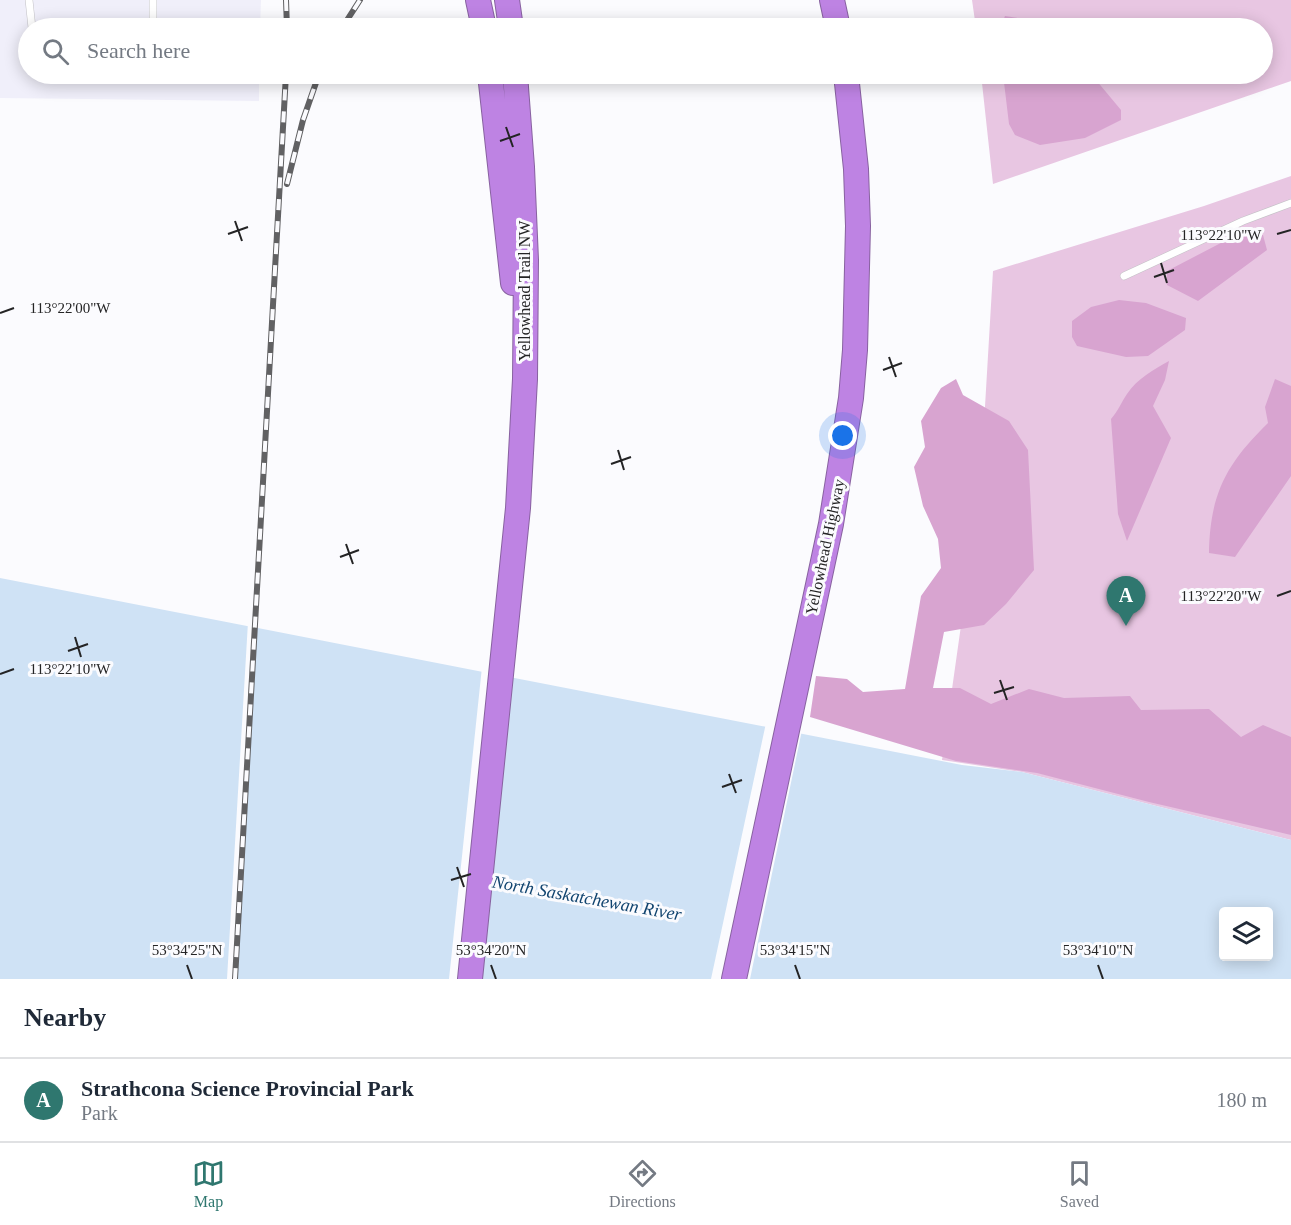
<!DOCTYPE html>
<html lang="en">
<head>
<meta charset="utf-8">
<style>
  :root { --surface:#fff; --page:#f6f6f7; --text:#1f2937; --muted:#747a83; --line:#e0e1e3; --accent:#2f776f }
  body { margin:0; font-family:"Times New Roman",serif; background:var(--page); color:var(--text) }
  .controls { position:absolute; right:18px; bottom:18px; display:grid; overflow:hidden; border-radius:6px; box-shadow:0 3px 15px #0003 }
  .controls button { width:54px; height:54px; display:grid; place-items:center; padding:0; border:0; border-bottom:2px solid var(--line); background:var(--surface); color:var(--text); font:30px sans-serif }
  .you { position:absolute; left:843px; top:436px; width:21px; height:21px; margin:-15px; border:4px solid #fff; border-radius:50%; background:#1a73e8; box-shadow:0 0 0 9px #1a73e833 }
  .badge { display:grid; place-items:center; width:39px; height:39px; border-radius:50%; background:var(--accent); color:#fff; font-size:20px; font-weight:700 }
  .pin { position:absolute; translate:-50% -50px; filter:drop-shadow(0 2px 3px #0008) }
  .pin::after { content:''; position:absolute; top:32px; width:21px; height:18px; background:inherit; clip-path:polygon(0 0,100% 0,50% 100%) }
  .list { margin:0; padding:0; list-style:none }
  h2 { display:flex; justify-content:space-between; align-items:center; height:78px; margin:0; padding:0 24px; font-size:26px }
  h2 small { font-size:20px; font-weight:400; color:var(--muted) }
  .list li { display:grid; grid-template-columns:39px 1fr auto; gap:18px; align-items:center; box-sizing:border-box; height:84px; padding:0 24px; border-top:2px solid var(--line) }
  .list b { display:block; font-size:22px; white-space:nowrap }
  .list p { margin:0; font-size:20px; white-space:nowrap; color:var(--muted) }
  .list em { font-size:20px; font-style:normal; color:var(--muted) }
  .icon { flex:none; width:33px; height:33px; fill:none; stroke:currentColor; stroke-width:2; stroke-linecap:round; stroke-linejoin:round }
  .map { position:relative; flex:none; width:1291px; height:979px; overflow:hidden }
  .search { position:absolute; background:var(--surface); box-shadow:0 3px 15px #0003; left:18px; right:18px; top:18px; height:66px; display:flex; align-items:center; gap:15px; box-sizing:border-box; padding:0 21px; border-radius:33px; color:var(--muted); font-size:22px }
  .sheet { height:162px; background:var(--surface) }
  nav { display:flex; justify-content:space-around; align-items:center; box-sizing:border-box; height:84px; border-top:2px solid var(--line); background:var(--surface); font-size:16px; color:var(--muted) }
  nav a { display:grid; justify-items:center; gap:3px }
  nav .on { color:var(--accent) }
  .map>svg:first-child { display:block }
</style>
</head>
<body>
<div class="map">
<svg width="1291" height="979" viewBox="0 0 1291 979">
  <rect width="100%" height="100%" fill="#fbfbfe"/>
  <path fill="#f0effa" d="M 0,0 L 261,0 L 260,28 L 28,28 L 28,74 L 259,74 L 259,101 L 0,98 Z"/>
  <path fill="#e8c6e2" d="M 972,0 L 1291,0 L 1291,81 L 993,184 L 981,74 L 1262,74 L 1262,28 L 976,28 Z
    M 1291,176 L 1291,840 L 1022,772 L 942,760 L 980,491 L 993,271 L 1204,206 Z"/>
  <path fill="#d8a4d0" d="M 1005,16 L 1049,23 L 1053,28 L 1000,28 Z
    M 1003,74 L 1091,74 L 1121,110 L 1121,120 L 1085,138 L 1040,145 L 1015,135 L 1009,124 Z
    M 1240,233 L 1263,235 L 1267,250 L 1198,301 L 1167,285 L 1167,271 Z
    M 1119,300 L 1146,303 L 1186,318 L 1185,330 L 1148,356 L 1126,357 L 1077,346 L 1072,337 L 1072,321 L 1091,307 Z
    M 1169,361 L 1165,380 L 1153,406 L 1171,438 L 1127,541 L 1118,514 L 1111,419 C 1118,411 1121,403 1127,394 C 1138,378 1153,370 1169,361 Z
    M 956,379 L 963,395 L 1009,421 L 1028,450 L 1034,570 L 1006,604 L 984,625 L 944,632 L 933,688 L 960,688 L 991,704 L 1029,689 L 1064,698 L 1130,696 L 1141,710 L 1209,709 L 1241,737 L 1263,725 L 1291,737 L 1291,835 L 1149,802 L 1037,773 L 956,761 L 810,717 L 816,676 L 847,679 L 863,692 L 905,689 L 921,596 L 941,568 L 938,539 L 923,506 L 914,467 L 925,447 L 921,421 L 941,388 Z
    M 1275,379 L 1291,386 L 1291,476 L 1235,557 L 1209,553 C 1210,494 1226,464 1268,423 L 1265,407 Z"/>
  <path fill="#cfe2f5" fill-rule="evenodd" d="M 0,578 L 962,765 L 1022,772 L 1291,840 L 1291,979 L 0,979 ZM 1224,912 L 1268,912 L 1268,956 L 1224,956 Z"/>
  <path fill="#fbfbfe" d="M 248,622 L 257,624 L 245,789 L 237,979 L 227,979 Z
    M 482,667 L 513,673 L 482,979 L 449,979 Z
    M 766,723 L 802,730 L 750,979 L 711,979 Z"/>
  <g fill="none" stroke-linecap="round" stroke-linejoin="round">
    <defs>
      <path id="lane" d="M 29,0 L 32,28
        M 153,0 L 153,28
        M 70,74 C 88,82 107,81 126,74
        M 1124,276 L 1243,221 L 1291,203"/>
      <path id="highway" d="M 478,0 L 484,28
        M 507,0 L 511,28
        M 832,0 L 838,28
        M 490,74 L 513,283
        M 470,979 L 518,508 L 525,379 L 526,260 L 522,167 L 515,74
        M 734,979 L 831,524 L 851,398 L 855,350 L 858,226 L 856,169 L 846,74"/>
    </defs>
    <use href="#lane" stroke="#c3c2c6" stroke-width="8"/>
    <use href="#highway" stroke="#8862a0" stroke-width="26"/>
    <use href="#lane" stroke="#fff" stroke-width="7"/>
    <use href="#highway" stroke="#be83e3" stroke-width="24"/>
    <defs>
      <path id="rail" d="M 286,0 L 287,28
        M 342,28 L 360,0
        M 287,184 L 303,120 L 319,74
        M 235,979 L 286,74"/>
    </defs>
    <use href="#rail" stroke="#616163" stroke-width="6"/>
    <use href="#rail" stroke="#fbfbfe" stroke-width="4" stroke-dasharray="11" stroke-linecap="butt"/>
  </g>
  <path fill="none" stroke="#242425" stroke-width="2" d="M 506,127 L 513,147M 500,141 L 520,134M 235,221 L 242,241M 228,234 L 248,227M 1277,234 L 1291,230M 1161,263 L 1167,283M 1154,277 L 1174,270M 0,313 L 14,308M 889,357 L 896,377M 883,370 L 902,363M 618,450 L 624,470M 611,464 L 631,457M 346,544 L 353,564M 340,557 L 359,550M 1277,596 L 1291,591M 75,637 L 81,657M 68,651 L 88,644M 0,674 L 14,669M 1000,680 L 1007,700M 994,693 L 1014,687M 729,774 L 736,793M 722,787 L 742,780M 457,867 L 464,887M 451,880 L 471,874M 187,965 L 192,979M 491,965 L 496,979M 795,965 L 800,979M 1098,965 L 1103,979"/>
  <g text-anchor="middle" dominant-baseline="central" stroke-width="6" stroke-linejoin="round" paint-order="stroke">
    <g font-size="16" fill="#242425" stroke="#fbfbfe">
      <text transform="translate(524 291) rotate(-90)">Yellowhead Trail NW</text>
      <text transform="translate(825 547) rotate(-78)">Yellowhead Highway</text>
    </g>
    <g font-size="18" font-style="italic" fill="#11446f" stroke="#fbfbfe">
      <text transform="translate(587 898) rotate(10)">North Saskatchewan River</text>
    </g>
  </g>
  <g font-size="15" text-anchor="middle" fill="#242425" stroke="#fbfbfe" stroke-width="6" stroke-linejoin="round" paint-order="stroke">
    <text x="1221" y="240">113°22'10"W</text>
    <text x="70" y="313">113°22'00"W</text>
    <text x="1221" y="601">113°22'20"W</text>
    <text x="70" y="674">113°22'10"W</text>
    <text x="187" y="955">53°34'25"N</text>
    <text x="491" y="955">53°34'20"N</text>
    <text x="795" y="955">53°34'15"N</text>
    <text x="1098" y="955">53°34'10"N</text>
  </g>
</svg>
<div class="controls">
<button><svg class="icon" aria-label="layers" viewBox="0 0 24 24"><path d="M12 4l9 5-9 5-9-5zM3 14l9 5 9-5"/></svg></button>
</div>
<div class="you"></div>
<div class="pin badge" style="left:1126px;top:626px">A</div>
<div class="search"><svg class="icon" aria-label="search" viewBox="0 0 24 24"><circle cx="10" cy="10" r="6"/><path d="M15 15l6 6"/></svg>Search here</div>
</div>
<section class="sheet">
<h2>Nearby<small></small></h2>
<ul class="list">
<li><span class="badge">A</span><div><b>Strathcona Science Provincial Park</b><p>Park</p></div><em>180 m</em></li>
</ul>
</section>
<nav>
<a class="on"><svg class="icon" aria-label="map" viewBox="0 0 24 24"><path d="M3 6l6-2 6 2 6-2v14l-6 2-6-2-6 2zM9 4v14M15 6v14"/></svg>Map</a>
<a><svg class="icon" aria-label="directions" viewBox="0 0 24 24"><path d="M12 3l9 9-9 9-9-9zM9 14v-3h6M13 9l2 2-2 2"/></svg>Directions</a>
<a><svg class="icon" aria-label="saved" viewBox="0 0 24 24"><path d="M7 4h10v16l-5-4-5 4z"/></svg>Saved</a>
</nav>
</body>
</html>
